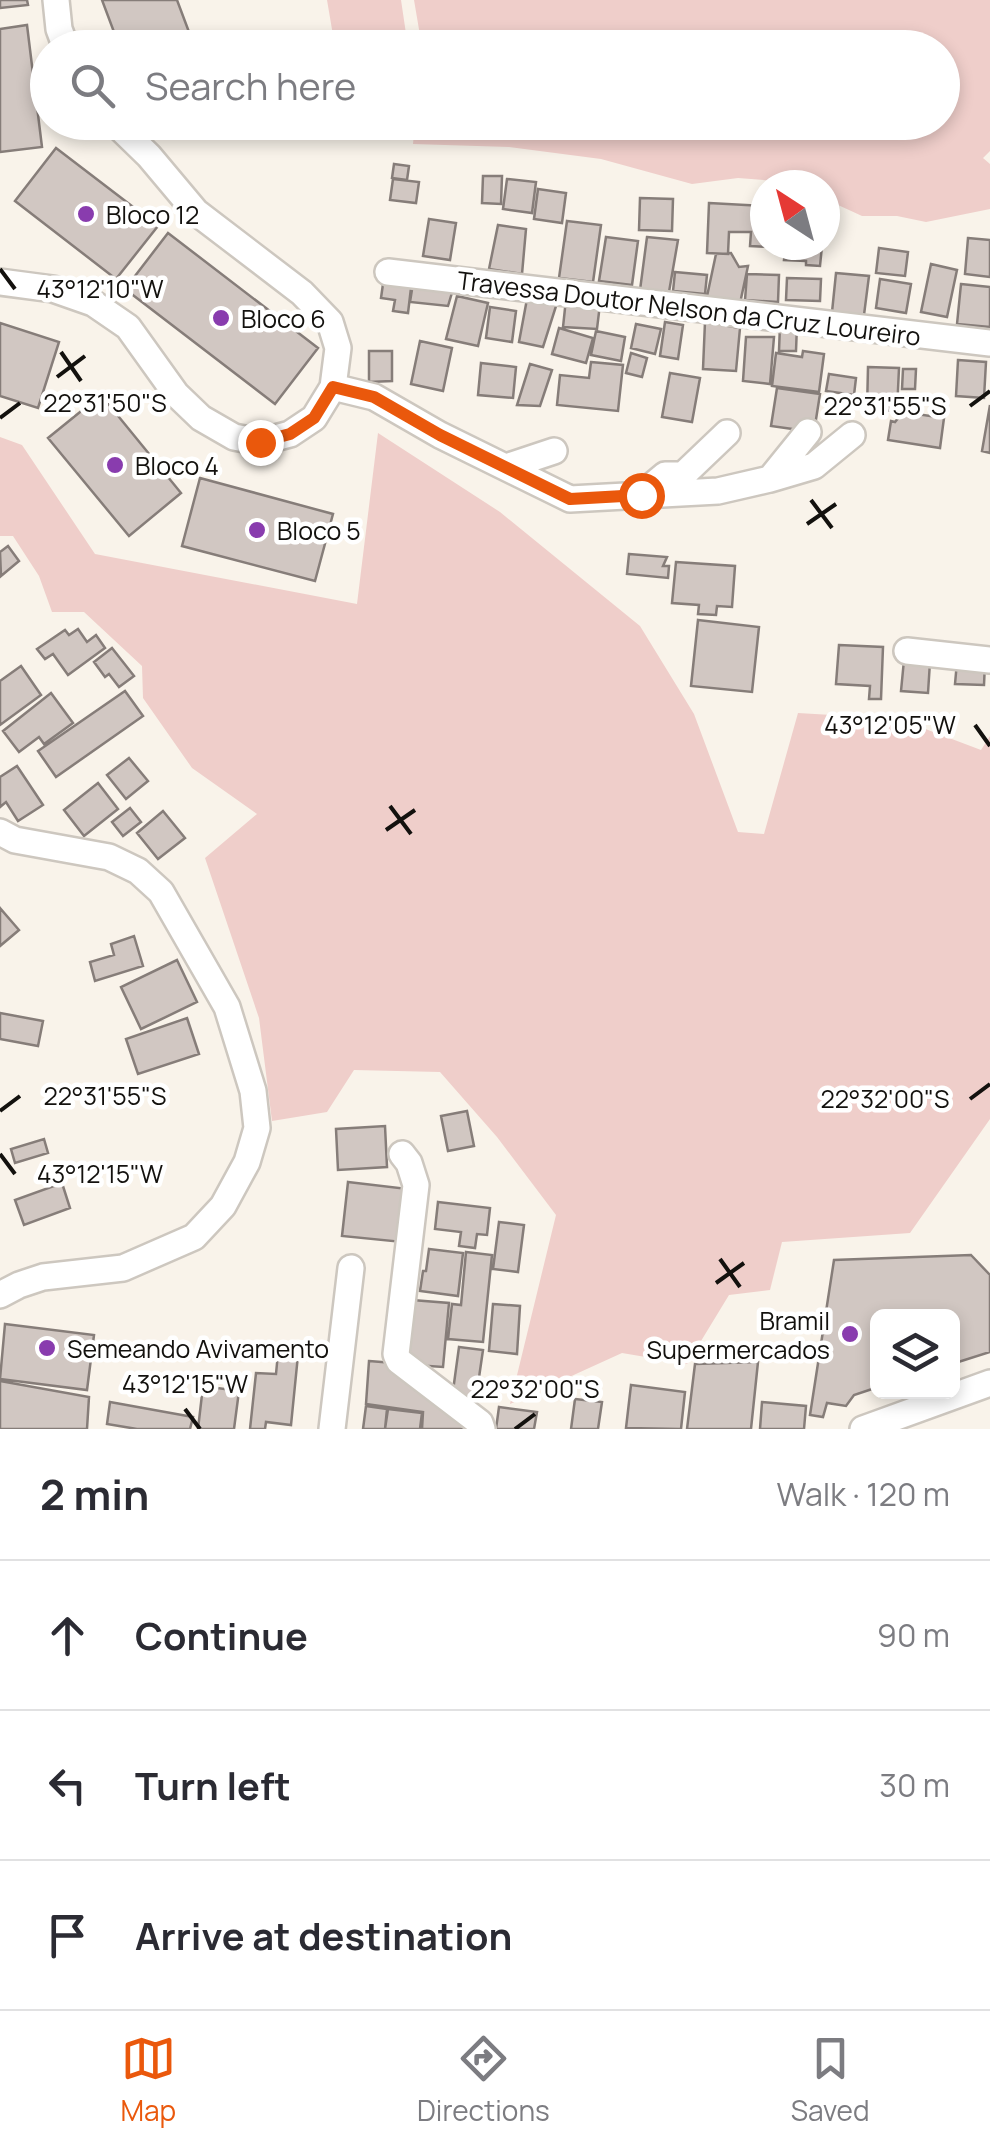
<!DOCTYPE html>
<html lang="en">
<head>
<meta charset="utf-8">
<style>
  :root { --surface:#fff; --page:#f2f2f3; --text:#2b2b33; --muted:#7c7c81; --line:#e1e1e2; --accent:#ea580c }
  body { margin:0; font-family:Manrope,sans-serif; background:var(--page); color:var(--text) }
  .controls { position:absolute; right:30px; bottom:30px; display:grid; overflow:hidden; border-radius:15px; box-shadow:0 5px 15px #0003 }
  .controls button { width:90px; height:90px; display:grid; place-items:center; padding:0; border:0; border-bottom:2px solid var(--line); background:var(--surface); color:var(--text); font:50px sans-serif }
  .compass { position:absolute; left:750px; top:170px; width:90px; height:90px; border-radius:50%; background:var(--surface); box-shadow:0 5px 15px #0003; rotate:324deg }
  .stop { position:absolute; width:30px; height:30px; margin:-22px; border:8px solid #ea580c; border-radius:50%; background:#fff }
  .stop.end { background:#ea580c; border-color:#fff; box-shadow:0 2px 10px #0008 }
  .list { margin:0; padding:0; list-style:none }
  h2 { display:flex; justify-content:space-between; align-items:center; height:130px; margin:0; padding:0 40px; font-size:42px }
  h2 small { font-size:32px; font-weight:400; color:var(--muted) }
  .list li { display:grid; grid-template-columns:65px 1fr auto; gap:30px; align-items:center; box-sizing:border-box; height:150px; padding:0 40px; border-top:2px solid var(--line) }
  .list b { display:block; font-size:38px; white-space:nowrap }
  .list em { font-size:32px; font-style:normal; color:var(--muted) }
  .icon { flex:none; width:55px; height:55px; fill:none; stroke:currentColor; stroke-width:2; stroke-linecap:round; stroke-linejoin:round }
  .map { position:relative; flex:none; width:990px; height:1429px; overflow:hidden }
  .search { position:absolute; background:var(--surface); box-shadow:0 5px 15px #0003; left:30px; right:30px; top:30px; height:110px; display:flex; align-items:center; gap:25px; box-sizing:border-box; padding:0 35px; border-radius:55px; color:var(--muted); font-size:38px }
  .sheet { height:580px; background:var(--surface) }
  nav { display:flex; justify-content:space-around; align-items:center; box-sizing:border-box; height:140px; border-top:2px solid var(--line); background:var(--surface); font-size:28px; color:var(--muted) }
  nav a { display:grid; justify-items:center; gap:5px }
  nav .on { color:var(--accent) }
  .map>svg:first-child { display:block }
</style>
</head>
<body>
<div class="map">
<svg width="990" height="1429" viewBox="0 0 990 1429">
  <rect width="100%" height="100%" fill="#f9f3ea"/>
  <path fill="#efceca" d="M 327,0 L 401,0 L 408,47 L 335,47 Z
    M 414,0 L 990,0 L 990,151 L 983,158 L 990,164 L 990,209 L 926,222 L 897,216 L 862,216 L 825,199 L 825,185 L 795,185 L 788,182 L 738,178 L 692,184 L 601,159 L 509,147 L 413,144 L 415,122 L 942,122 L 942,48 L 422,47 Z
    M 378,433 L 500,512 L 640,626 L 694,714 L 738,832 L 764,834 L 798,713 L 899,719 L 981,750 L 990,736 L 990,1119 L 910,1233 L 782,1242 L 770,1290 L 729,1295 L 687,1364 L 622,1353 L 510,1404 L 556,1215 L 497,1137 L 440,1072 L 354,1070 L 327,1112 L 272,1121 L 259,1018 L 205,858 L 257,814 L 192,768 L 143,698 L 142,666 L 84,612 L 52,612 L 39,576 L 13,536 L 0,536 L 0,437 L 22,445 L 95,554 L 357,604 Z"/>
  <path fill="#d1c7c2" stroke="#867d79" stroke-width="2.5" d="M 0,0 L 27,0 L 28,5 L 0,8 Z
    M 102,0 L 177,0 L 195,48 L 120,48 Z
    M 27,25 L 42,147 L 0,152 L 0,29 Z
    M 56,148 L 158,226 L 116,279 L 15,201 Z
    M 394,164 L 409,166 L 407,180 L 392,178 Z
    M 483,176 L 502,176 L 501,204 L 482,203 Z
    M 393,179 L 419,182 L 416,203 L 390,200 Z
    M 507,179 L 536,182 L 532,213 L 503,209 Z
    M 538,189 L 566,193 L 562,223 L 534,219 Z
    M 640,198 L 673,199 L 672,231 L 639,230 Z
    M 709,203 L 765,206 L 765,245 L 772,245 L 772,247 L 750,246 L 751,232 L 729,232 L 728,254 L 707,253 Z
    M 429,219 L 456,223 L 450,260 L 423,256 Z
    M 567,221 L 601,225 L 593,282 L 559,278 Z
    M 498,225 L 526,229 L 522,274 L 489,269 Z
    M 168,233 L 318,348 L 275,404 L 125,289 Z
    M 606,237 L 638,241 L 632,285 L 599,281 Z
    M 647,237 L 678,240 L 669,292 L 640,290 Z
    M 968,238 L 990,240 L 990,277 L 965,274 Z
    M 786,245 L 822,246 L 820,266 L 806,265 L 806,261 L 784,260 Z
    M 879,248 L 908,252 L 905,276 L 876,273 Z
    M 731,253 L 739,267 L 748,266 L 739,308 L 706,301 L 716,254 Z
    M 931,264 L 957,270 L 947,317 L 921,312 Z
    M 675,272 L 707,275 L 705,294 L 673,291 Z
    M 836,273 L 869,276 L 864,315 L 832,312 Z
    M 747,274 L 779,275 L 778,302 L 745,300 Z
    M 787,278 L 821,279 L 820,301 L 786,300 Z
    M 880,279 L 911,284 L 906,313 L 876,308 Z
    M 413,283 L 454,286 L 448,306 L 410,302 Z
    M 383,284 L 411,288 L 408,313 L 393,311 L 395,300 L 381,298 Z
    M 961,284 L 990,287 L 990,327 L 957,324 Z
    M 457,296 L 488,303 L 478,346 L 446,339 Z
    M 527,299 L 557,303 L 543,347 L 519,342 Z
    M 566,299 L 600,304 L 597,329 L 563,327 Z
    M 490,307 L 516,311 L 512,342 L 486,338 Z
    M 665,322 L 683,325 L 678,359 L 660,356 Z
    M 705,322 L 740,328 L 736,371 L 703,369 Z
    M 0,323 L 59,342 L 38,408 L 0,396 Z
    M 636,324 L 661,329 L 655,354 L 631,348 Z
    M 780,325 L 797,325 L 796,351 L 779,351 Z
    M 559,328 L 593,338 L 586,363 L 552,354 Z
    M 596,331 L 625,337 L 621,361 L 591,355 Z
    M 746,337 L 774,337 L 770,384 L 743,381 Z
    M 420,341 L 452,348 L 443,391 L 411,384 Z
    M 369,351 L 392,351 L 392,381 L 369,382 Z
    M 803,351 L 824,354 L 819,392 L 772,386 L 776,353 L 802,357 Z
    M 631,353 L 647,358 L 642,377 L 626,373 Z
    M 958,360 L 986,362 L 984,398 L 956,396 Z
    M 591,362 L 623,365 L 618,411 L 557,405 L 560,375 L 589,378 Z
    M 481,363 L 516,367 L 513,398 L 478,395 Z
    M 530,364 L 552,370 L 540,406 L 517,405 Z
    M 868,367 L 899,368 L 897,411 L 867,410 Z
    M 903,369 L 916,369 L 915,389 L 902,389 Z
    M 670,373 L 700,378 L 692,422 L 662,417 Z
    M 829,374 L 856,378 L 854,395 L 826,391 Z
    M 777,388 L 820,394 L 814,432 L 771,426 Z
    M 101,395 L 181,493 L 129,536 L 48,438 Z
    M 990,405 L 990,453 L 982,451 Z
    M 903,412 L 944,418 L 940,448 L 888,440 L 891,421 L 895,422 Z
    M 200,478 L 333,514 L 315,581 L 182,546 Z
    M 8,546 L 19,561 L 1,576 L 0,552 Z
    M 629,554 L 667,557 L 663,566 L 669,566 L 668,578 L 627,574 Z
    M 676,562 L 735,566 L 732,607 L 717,606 L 716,615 L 698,614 L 699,605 L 672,603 Z
    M 698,620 L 759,627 L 752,692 L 691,686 Z
    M 78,629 L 87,642 L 96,635 L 105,648 L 68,675 L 53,654 L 45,659 L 37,649 L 65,630 L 69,635 Z
    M 839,645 L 883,647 L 881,699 L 869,699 L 870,686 L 836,684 Z
    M 112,648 L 134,676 L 119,687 L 109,674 L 105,677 L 94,662 Z
    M 904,660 L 930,662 L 928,693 L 901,691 Z
    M 957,662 L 985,663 L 984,685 L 955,684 Z
    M 21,666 L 41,695 L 0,725 L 0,681 Z
    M 125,691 L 143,716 L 56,777 L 38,751 Z
    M 51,693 L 73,723 L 44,744 L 39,737 L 19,752 L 3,731 Z
    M 129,758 L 148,781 L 126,799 L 107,775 Z
    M 17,766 L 43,805 L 18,821 L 6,802 L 0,807 L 0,777 Z
    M 98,783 L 118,809 L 84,836 L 64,810 Z
    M 130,808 L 141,822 L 123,836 L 112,822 Z
    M 163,811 L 185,838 L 158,859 L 137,833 Z
    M 0,908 L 19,930 L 0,946 Z
    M 134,936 L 143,966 L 95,981 L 90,962 L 114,955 L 111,944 Z
    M 177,960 L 197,1002 L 141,1029 L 121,987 Z
    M 0,1013 L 43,1021 L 38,1046 L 0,1039 Z
    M 187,1018 L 199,1054 L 138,1074 L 126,1039 Z
    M 467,1111 L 474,1146 L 448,1151 L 441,1116 Z
    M 385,1126 L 387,1167 L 338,1170 L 336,1129 Z
    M 44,1139 L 48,1153 L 15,1163 L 11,1149 Z
    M 348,1182 L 408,1189 L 402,1242 L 342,1236 Z
    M 62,1183 L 70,1208 L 24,1225 L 15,1200 Z
    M 438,1202 L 490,1208 L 487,1235 L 477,1234 L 475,1248 L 459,1246 L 461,1232 L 435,1229 Z
    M 499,1222 L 524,1225 L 518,1272 L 493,1269 Z
    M 429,1249 L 463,1253 L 458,1296 L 420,1291 L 423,1271 L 426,1271 Z
    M 466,1252 L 492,1255 L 483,1342 L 448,1339 L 452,1304 L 461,1305 Z
    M 971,1255 L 990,1275 L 990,1352 L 952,1364 L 952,1316 L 878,1316 L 878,1387 L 854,1395 L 846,1406 L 827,1403 L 823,1417 L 810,1415 L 834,1260 Z
    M 412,1300 L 449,1303 L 443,1367 L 414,1365 L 407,1356 Z
    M 493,1304 L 520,1306 L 517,1354 L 489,1351 Z
    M 5,1324 L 94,1335 L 87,1390 L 0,1379 Z
    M 459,1347 L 483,1350 L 475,1405 L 452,1398 Z
    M 278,1353 L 298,1355 L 291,1425 L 266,1422 L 265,1429 L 250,1429 L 256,1373 L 276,1374 Z
    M 369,1361 L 394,1363 L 469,1429 L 422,1429 L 423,1412 L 366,1404 Z
    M 758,1362 L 751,1429 L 687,1429 L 695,1364 Z
    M 0,1381 L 89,1397 L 87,1429 L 0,1429 Z
    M 631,1385 L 685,1392 L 681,1429 L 626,1428 Z
    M 203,1386 L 239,1391 L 234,1429 L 198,1429 Z
    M 575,1399 L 602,1402 L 598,1429 L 571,1429 Z
    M 110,1402 L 193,1417 L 190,1429 L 137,1429 L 107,1424 Z
    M 762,1402 L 806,1406 L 804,1429 L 760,1429 Z
    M 366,1406 L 387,1409 L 385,1429 L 363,1429 Z
    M 499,1407 L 537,1412 L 534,1429 L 496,1429 Z
    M 388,1409 L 422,1413 L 420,1429 L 385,1429 Z"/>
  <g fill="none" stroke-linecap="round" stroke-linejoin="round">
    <defs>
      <path id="minor" d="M 56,0 L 59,29 L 66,48
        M 388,272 L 990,343
        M 0,282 L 53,289 L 93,303 L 128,327 L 176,394 L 201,418 L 234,437 L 260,442 L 290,434 L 314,418 L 333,387 L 338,348 L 330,322 L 302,293 L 196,212 L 149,156 L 114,122
        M 333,387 L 374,397 L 440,435 L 570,499 L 718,491 L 770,479 L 808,432
        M 506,467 L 554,451
        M 770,479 L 814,466 L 852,435
        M 641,495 L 665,475 L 683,475 L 727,433
        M 907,651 L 990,660
        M 0,832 L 15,840 L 109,857 L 138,871 L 161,892 L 227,1007 L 253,1091 L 257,1128 L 247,1162 L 223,1206 L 194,1237 L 123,1268 L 43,1277 L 19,1285 L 0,1295
        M 402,1154 L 409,1163 L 416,1185 L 396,1354 L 399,1361 L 480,1423 L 482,1429
        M 332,1429 L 351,1268
        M 863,1429 L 990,1383"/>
    </defs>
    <use href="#minor" stroke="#cdc7bf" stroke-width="30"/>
    <use href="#minor" stroke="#fff" stroke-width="25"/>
  </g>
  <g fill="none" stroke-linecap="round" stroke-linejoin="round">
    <path stroke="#ea580c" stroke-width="12" d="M 260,442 L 290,434 L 314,418 L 333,387 L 374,397 L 440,435 L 570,499 L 641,495"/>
  </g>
  <path fill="none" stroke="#13110e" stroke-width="4" d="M 0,269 L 15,289M 61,352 L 81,381M 57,377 L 85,356M 970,406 L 990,391M 0,418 L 20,403M 811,500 L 832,528M 807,524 L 836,504M 975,725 L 990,746M 390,806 L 411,834M 386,830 L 415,810M 970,1099 L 990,1084M 0,1111 L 20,1096M 0,1154 L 15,1174M 720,1259 L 740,1287M 716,1283 L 744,1263M 185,1409 L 200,1429M 515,1429 L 535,1414"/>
  <g fill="#893cae" stroke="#fff" stroke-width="4">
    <circle cx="86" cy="214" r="10"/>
    <circle cx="221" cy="318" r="10"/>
    <circle cx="115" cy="465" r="10"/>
    <circle cx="257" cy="530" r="10"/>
    <circle cx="850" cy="1334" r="10"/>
    <circle cx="47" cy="1348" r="10"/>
  </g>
  <g text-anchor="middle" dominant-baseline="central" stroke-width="9" stroke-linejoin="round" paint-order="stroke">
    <g font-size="25" fill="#13110e" stroke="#fff" text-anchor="start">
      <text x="106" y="214">Bloco 12</text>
      <text x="241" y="318">Bloco 6</text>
      <text x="135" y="465">Bloco 4</text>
      <text x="277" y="530">Bloco 5</text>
      <text x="830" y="1320" text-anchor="end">Bramil<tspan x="830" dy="29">Supermercados</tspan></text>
      <text x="67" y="1348">Semeando Avivamento</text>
    </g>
    <g font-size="25" fill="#13110e" stroke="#fff">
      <text transform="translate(689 308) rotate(7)">Travessa Doutor Nelson da Cruz Loureiro</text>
    </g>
  </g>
  <g font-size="25" text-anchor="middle" fill="#13110e" stroke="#fff" stroke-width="9" stroke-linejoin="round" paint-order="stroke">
    <text x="100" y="298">43°12'10"W</text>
    <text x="105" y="412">22°31'50"S</text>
    <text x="885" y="415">22°31'55"S</text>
    <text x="890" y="734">43°12'05"W</text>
    <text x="105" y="1105">22°31'55"S</text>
    <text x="885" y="1108">22°32'00"S</text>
    <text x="100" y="1183">43°12'15"W</text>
    <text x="185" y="1393">43°12'15"W</text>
    <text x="535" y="1398">22°32'00"S</text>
  </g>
</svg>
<div class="controls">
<button><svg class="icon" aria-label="layers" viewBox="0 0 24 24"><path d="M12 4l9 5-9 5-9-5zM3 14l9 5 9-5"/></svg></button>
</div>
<svg class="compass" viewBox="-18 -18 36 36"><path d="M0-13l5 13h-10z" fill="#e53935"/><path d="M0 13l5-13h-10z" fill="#7c7c81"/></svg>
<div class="stop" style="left:641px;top:495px"></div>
<div class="stop end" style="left:260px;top:442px"></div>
<div class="search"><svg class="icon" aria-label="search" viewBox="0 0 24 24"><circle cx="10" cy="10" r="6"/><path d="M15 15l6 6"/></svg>Search here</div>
</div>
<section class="sheet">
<h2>2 min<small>Walk · 120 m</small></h2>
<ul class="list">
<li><svg class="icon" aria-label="ahead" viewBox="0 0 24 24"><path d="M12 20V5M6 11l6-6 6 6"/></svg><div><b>Continue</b></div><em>90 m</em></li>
<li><svg class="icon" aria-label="left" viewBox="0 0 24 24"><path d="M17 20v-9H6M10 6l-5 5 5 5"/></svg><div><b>Turn left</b></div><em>30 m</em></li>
<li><svg class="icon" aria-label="arrive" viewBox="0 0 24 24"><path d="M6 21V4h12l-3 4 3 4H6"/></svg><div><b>Arrive at destination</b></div></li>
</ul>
</section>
<nav>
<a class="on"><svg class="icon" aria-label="map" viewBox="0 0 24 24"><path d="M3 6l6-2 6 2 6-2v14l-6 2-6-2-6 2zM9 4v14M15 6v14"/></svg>Map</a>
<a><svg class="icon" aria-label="directions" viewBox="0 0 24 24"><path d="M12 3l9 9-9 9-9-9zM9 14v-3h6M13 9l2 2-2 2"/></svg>Directions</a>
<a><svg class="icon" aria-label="saved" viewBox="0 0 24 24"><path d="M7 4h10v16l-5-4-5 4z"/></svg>Saved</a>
</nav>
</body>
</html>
